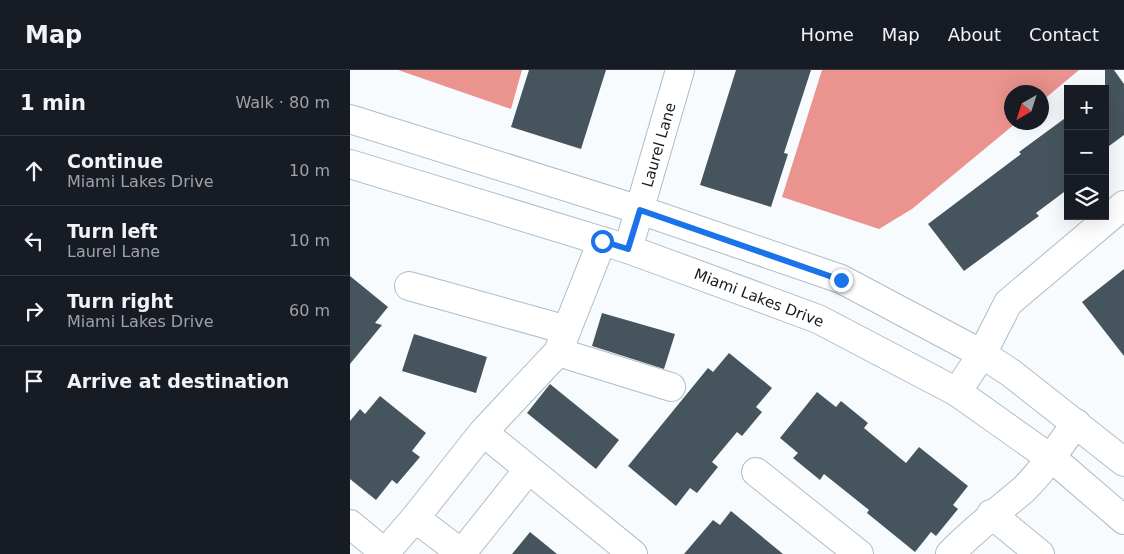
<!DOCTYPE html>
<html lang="en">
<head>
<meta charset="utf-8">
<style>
  :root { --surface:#171b24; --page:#242831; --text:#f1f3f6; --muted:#9ea1a6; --line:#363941 }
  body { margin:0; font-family:"DejaVu Sans",sans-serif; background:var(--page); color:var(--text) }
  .controls { position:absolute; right:15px; top:15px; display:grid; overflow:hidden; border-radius:0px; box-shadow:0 5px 20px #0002 }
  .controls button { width:45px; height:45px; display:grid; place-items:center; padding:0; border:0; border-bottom:1px solid var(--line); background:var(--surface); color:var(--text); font:25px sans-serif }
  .compass { position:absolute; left:654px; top:15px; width:45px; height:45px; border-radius:50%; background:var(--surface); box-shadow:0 5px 20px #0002; rotate:219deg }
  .stop { position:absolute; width:15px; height:15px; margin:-11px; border:4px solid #1a73e8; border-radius:50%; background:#fff }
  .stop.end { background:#1a73e8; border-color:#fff; box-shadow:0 1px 5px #0008 }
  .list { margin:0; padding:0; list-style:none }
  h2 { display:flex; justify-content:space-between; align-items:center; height:65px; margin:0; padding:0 20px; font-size:21px }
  h2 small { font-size:16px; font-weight:400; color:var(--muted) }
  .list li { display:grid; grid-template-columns:32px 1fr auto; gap:15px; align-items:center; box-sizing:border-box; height:70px; padding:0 20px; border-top:1px solid var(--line) }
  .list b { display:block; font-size:19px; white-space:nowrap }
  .list p { margin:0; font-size:16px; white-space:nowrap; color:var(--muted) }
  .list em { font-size:16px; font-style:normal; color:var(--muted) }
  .icon { flex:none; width:28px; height:28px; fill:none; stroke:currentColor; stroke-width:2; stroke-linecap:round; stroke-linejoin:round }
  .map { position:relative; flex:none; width:774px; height:484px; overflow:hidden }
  header { display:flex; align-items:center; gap:30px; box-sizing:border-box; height:70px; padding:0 25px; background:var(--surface); border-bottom:1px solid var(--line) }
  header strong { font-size:24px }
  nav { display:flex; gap:28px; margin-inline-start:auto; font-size:18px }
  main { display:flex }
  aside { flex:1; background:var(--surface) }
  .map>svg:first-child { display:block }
</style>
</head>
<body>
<header>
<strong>Map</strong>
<nav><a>Home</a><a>Map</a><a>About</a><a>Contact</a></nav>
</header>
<main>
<aside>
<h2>1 min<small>Walk · 80 m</small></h2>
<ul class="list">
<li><svg class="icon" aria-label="ahead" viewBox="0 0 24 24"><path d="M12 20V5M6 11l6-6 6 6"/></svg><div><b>Continue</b><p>Miami Lakes Drive</p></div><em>10 m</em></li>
<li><svg class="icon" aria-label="left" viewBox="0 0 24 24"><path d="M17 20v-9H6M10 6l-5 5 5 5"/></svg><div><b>Turn left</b><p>Laurel Lane</p></div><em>10 m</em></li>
<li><svg class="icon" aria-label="right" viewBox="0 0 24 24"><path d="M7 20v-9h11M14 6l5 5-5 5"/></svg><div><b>Turn right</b><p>Miami Lakes Drive</p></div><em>60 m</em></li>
<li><svg class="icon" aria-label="arrive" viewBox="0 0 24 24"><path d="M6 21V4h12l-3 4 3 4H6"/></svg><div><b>Arrive at destination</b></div></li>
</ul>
</aside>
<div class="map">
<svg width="774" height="484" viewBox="0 0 774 484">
  <rect width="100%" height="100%" fill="#f8fbfd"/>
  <path fill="#eb948f" d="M 48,0 L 172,0 L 161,39 Z
    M 472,0 L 729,0 L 692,31 L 692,22 L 662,22 L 662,52 L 666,53 L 562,139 L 529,159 L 432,127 Z"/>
  <path fill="#46545e" d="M 179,0 L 256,0 L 231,79 L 161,57 Z
    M 386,0 L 461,0 L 434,83 L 438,84 L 421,137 L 350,115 Z
    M 755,0 L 764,0 L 774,14 L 774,65 L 755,79 Z
    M 718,46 L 718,119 L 686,143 L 689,146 L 614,201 L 578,154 L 671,84 L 669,82 Z
    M 774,199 L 774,286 L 732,232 Z
    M 0,206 L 38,237 L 25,253 L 32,255 L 0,294 Z
    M 252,243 L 325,264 L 314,299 L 242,276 Z
    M 64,264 L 137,287 L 126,323 L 52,301 Z
    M 379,283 L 422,318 L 406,337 L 412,342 L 392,366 L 387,362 L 362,392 L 368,397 L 347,423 L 340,418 L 326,436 L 278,396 L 358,298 L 363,302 Z
    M 200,314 L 269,370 L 246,399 L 177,343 Z
    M 467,322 L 486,337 L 491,331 L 518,353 L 514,358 L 556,393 L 569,377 L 618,416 L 603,435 L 608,439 L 586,466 L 581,462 L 565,482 L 517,443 L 519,440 L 474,404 L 470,410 L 443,388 L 448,383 L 430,368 Z
    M 30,326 L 76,363 L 62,381 L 70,387 L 47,414 L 42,410 L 26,430 L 0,409 L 0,351 L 10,339 L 15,344 Z
    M 381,441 L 433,484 L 334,484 L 363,450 L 370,455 Z
    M 180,462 L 207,484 L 162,484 Z"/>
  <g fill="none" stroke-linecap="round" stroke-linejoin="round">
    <defs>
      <path id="minor" d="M 278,179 L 330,0
        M 59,216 L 217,260
        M 208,282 L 321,317
        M 607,322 L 632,284 L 658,233 L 774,135
        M 133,362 L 283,484
        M 406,402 L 509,484
        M 641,444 L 690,484
        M 65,448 L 111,483
        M 0,454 L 35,483
        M 34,484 L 65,448 L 133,362 L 208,282 L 252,171
        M 111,484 L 178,400
        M 600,484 C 623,460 648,441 673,420 C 693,401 710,375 726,353"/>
      <path id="major" d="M 0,49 L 290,140 L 491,209 L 632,284 L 661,303 L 774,392
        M 0,94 L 278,179 L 468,249 L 607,322 L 710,395 L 774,450"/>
    </defs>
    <use href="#minor" stroke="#adbdc9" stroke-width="30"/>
    <use href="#major" stroke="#adbdc9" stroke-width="30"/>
    <use href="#minor" stroke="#fff" stroke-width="28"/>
    <use href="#major" stroke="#fff" stroke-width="28"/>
  </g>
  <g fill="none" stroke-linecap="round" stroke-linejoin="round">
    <path stroke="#1a73e8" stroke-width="6" d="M 252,171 L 278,179 L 290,140 L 491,210"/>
  </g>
  <g text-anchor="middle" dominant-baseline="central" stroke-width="5" stroke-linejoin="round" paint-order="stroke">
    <g font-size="15" fill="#171c21" stroke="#fff">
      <text transform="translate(309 75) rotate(-74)">Laurel Lane</text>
      <text transform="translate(409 228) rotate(21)">Miami Lakes Drive</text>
    </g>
  </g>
</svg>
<div class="controls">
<button>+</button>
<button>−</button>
<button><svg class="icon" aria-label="layers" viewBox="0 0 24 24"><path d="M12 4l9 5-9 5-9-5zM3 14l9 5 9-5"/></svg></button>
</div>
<svg class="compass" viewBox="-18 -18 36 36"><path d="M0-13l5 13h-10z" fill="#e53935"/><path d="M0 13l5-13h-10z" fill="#9ea1a6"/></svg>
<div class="stop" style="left:252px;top:171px"></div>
<div class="stop end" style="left:491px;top:210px"></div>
</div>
</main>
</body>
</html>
